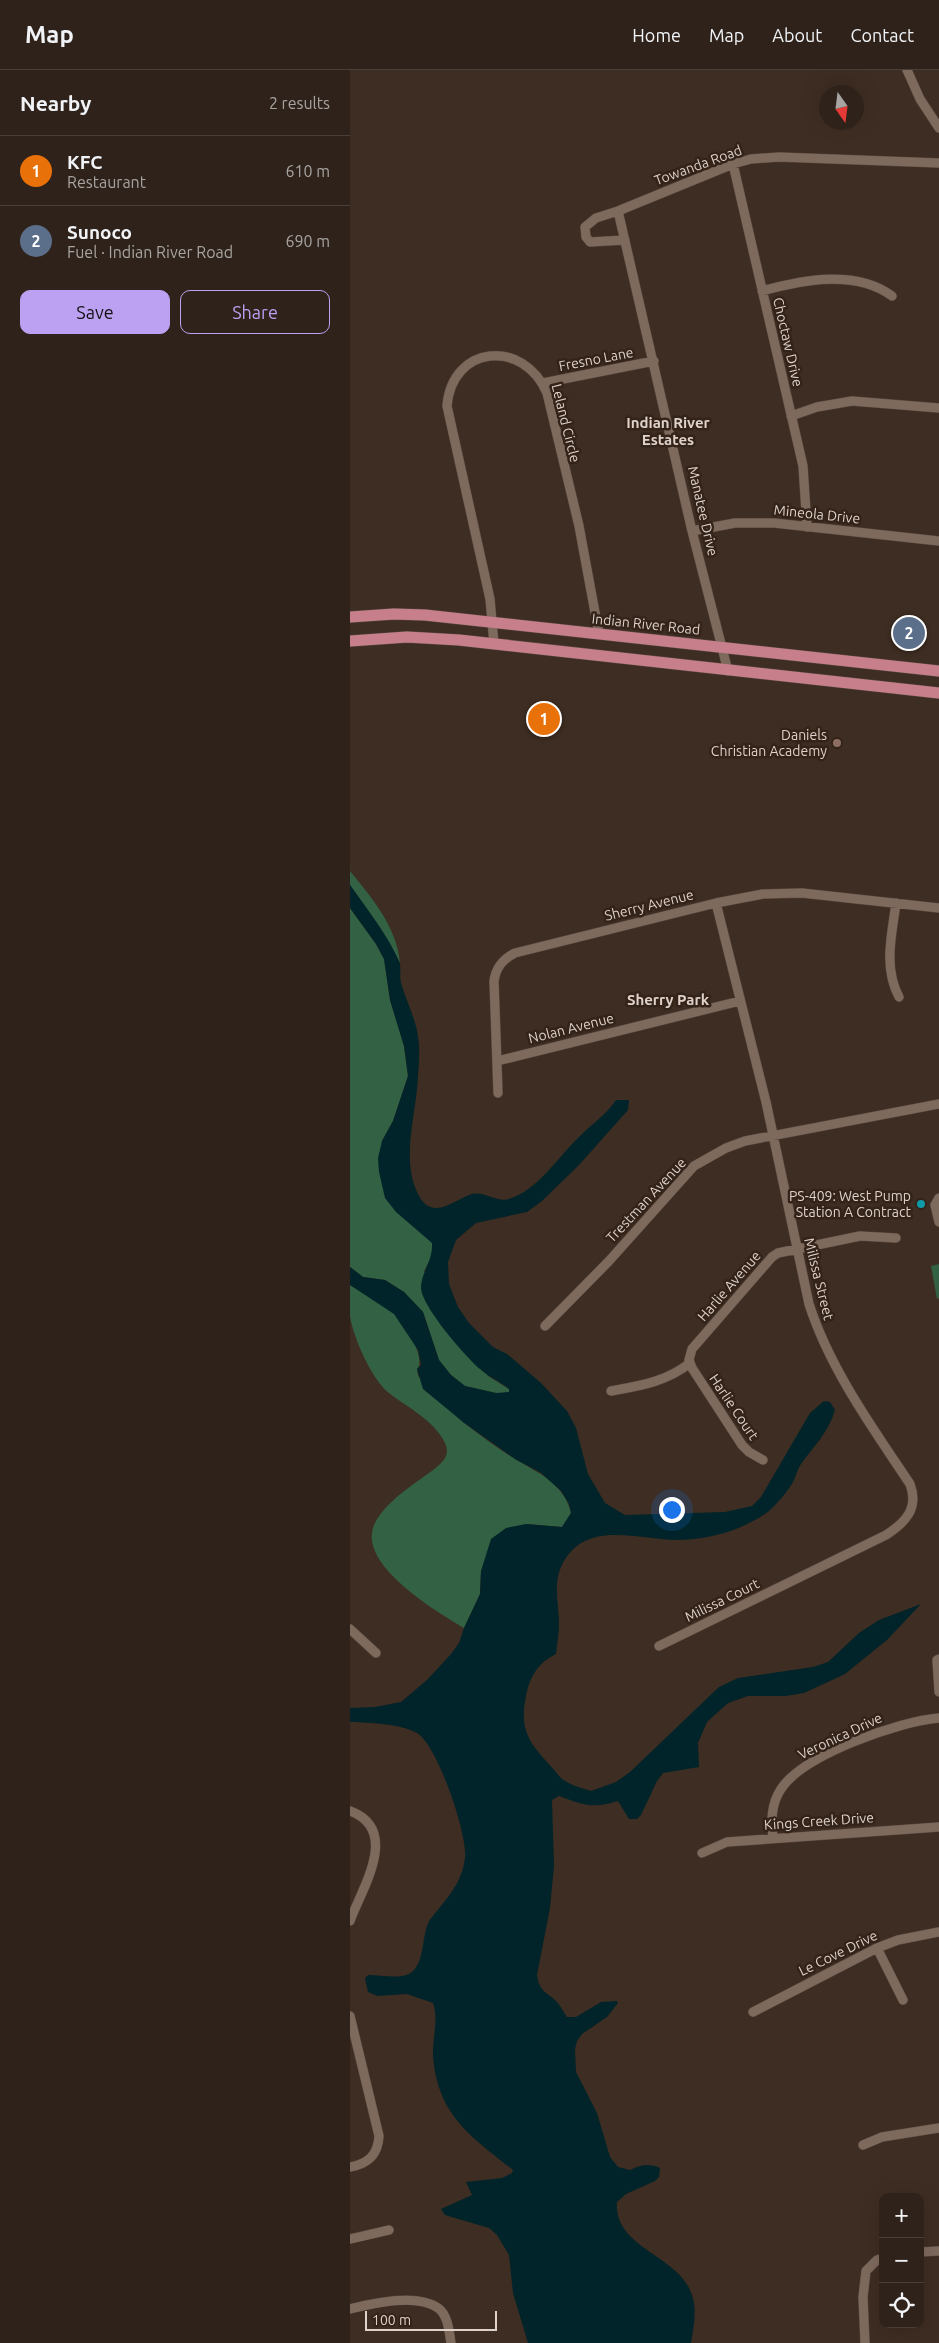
<!DOCTYPE html>
<html lang="en">
<head>
<meta charset="utf-8">
<style>
  :root { --surface:#2e221a; --page:#3a2f27; --text:#f1f3f6; --muted:#a7a4a2; --line:#493f39; --accent:#bca0f2 }
  body { margin:0; font-family:Ubuntu,sans-serif; background:var(--page); color:var(--text) }
  .controls { position:absolute; right:15px; bottom:15px; display:grid; overflow:hidden; border-radius:10px; box-shadow:0 5px 20px #0002 }
  .controls button { width:45px; height:45px; display:grid; place-items:center; padding:0; border:0; border-bottom:1px solid var(--line); background:var(--surface); color:var(--text); font:25px sans-serif }
  .compass { position:absolute; left:469px; top:15px; width:45px; height:45px; border-radius:50%; background:var(--surface); box-shadow:0 5px 20px #0002; rotate:166deg }
  .scale { position:absolute; left:15px; bottom:12px; width:132px; box-sizing:border-box; padding-left:5px; border:2px solid #ded2cb; border-top:0; font-size:14px; line-height:18px; white-space:nowrap; color:#ded2cb; -webkit-text-stroke:4px #342318; paint-order:stroke }
  .you { position:absolute; left:321px; top:1439px; width:18px; height:18px; margin:-12px; border:4px solid #fff; border-radius:50%; background:#1a73e8; box-shadow:0 0 0 8px #1a73e833 }
  .badge { display:grid; place-items:center; width:32px; height:32px; border-radius:50%; background:var(--accent); color:#fff; font-size:16px; font-weight:700 }
  .pin { position:absolute; translate:-50% -50%; border:2px solid #fff; box-shadow:0 1px 5px #0006 }
  .list { margin:0; padding:0; list-style:none }
  h2 { display:flex; justify-content:space-between; align-items:center; height:65px; margin:0; padding:0 20px; font-size:21px }
  h2 small { font-size:16px; font-weight:400; color:var(--muted) }
  .list li { display:grid; grid-template-columns:32px 1fr auto; gap:15px; align-items:center; box-sizing:border-box; height:70px; padding:0 20px; border-top:1px solid var(--line) }
  .list b { display:block; font-size:19px; white-space:nowrap }
  .list p { margin:0; font-size:16px; white-space:nowrap; color:var(--muted) }
  .list em { font-size:16px; font-style:normal; color:var(--muted) }
  .actions { display:flex; gap:10px; padding:15px 20px }
  .actions a { flex:1; padding:11px 0; border:1px solid var(--accent); border-radius:10px; text-align:center; font-size:18px; color:var(--accent) }
  .actions .main { background:var(--accent); color:#111 }
  .icon { flex:none; width:28px; height:28px; fill:none; stroke:currentColor; stroke-width:2; stroke-linecap:round; stroke-linejoin:round }
  .map { position:relative; flex:none; width:589px; height:2273px; overflow:hidden }
  header { display:flex; align-items:center; gap:30px; box-sizing:border-box; height:70px; padding:0 25px; background:var(--surface); border-bottom:1px solid var(--line) }
  header strong { font-size:24px }
  nav { display:flex; gap:28px; margin-inline-start:auto; font-size:18px }
  main { display:flex }
  aside { flex:1; background:var(--surface) }
  .map>svg:first-child { display:block }
</style>
</head>
<body>
<header>
<strong>Map</strong>
<nav><a>Home</a><a>Map</a><a>About</a><a>Contact</a></nav>
</header>
<main>
<aside>
<h2>Nearby<small>2 results</small></h2>
<ul class="list">
<li><span class="badge" style="background:#e8710a">1</span><div><b>KFC</b><p>Restaurant</p></div><em>610 m</em></li>
<li><span class="badge" style="background:#5c6f8a">2</span><div><b>Sunoco</b><p>Fuel · Indian River Road</p></div><em>690 m</em></li>
</ul>
<div class="actions"><a class="main">Save</a><a>Share</a></div>
</aside>
<div class="map">
<svg width="589" height="2273" viewBox="0 0 589 2273">
  <rect width="100%" height="100%" fill="#3e2d22"/>
  <path fill="#326243" d="M 0,801 C 22,828 47,857 50,893 L 32,861 L 0,815 Z
    M 0,838 L 26,874 L 34,889 L 40,930 L 54,976 L 58,1006 L 43,1051 L 32,1071 L 82,1173 L 82,1186 L 74,1201 L 138,1306 L 159,1319 L 159,1323 L 146,1323 L 115,1316 L 101,1305 L 89,1290 L 73,1242 L 54,1222 L 35,1210 L 13,1207 L 0,1197 Z
    M 589,1194 L 589,1228 L 587,1229 L 581,1196 Z
    M 0,1215 C 14,1223 30,1232 43,1242 C 53,1250 77,1288 67,1299 L 68,1306 C 83,1321 97,1339 114,1353 C 130,1365 147,1378 165,1389 C 188,1403 214,1413 221,1443 L 212,1457 L 176,1454 L 131,1501 L 130,1524 L 114,1558 C 87,1542 17,1500 22,1463 C 24,1442 56,1419 72,1408 C 80,1402 90,1396 95,1388 C 98,1383 97,1378 95,1373 C 84,1350 58,1338 39,1323 C 22,1310 3,1267 0,1246 C 0,1236 0,1225 0,1215 Z"/>
  <path fill="#002429" d="M 0,815 C 17,839 37,864 49,891 C 52,898 49,906 51,913 C 56,931 66,949 68,967 C 70,979 69,993 68,1005 C 67,1043 50,1088 68,1124 C 81,1151 102,1132 119,1125 C 133,1119 146,1133 159,1129 C 188,1120 208,1087 229,1067 C 242,1054 256,1045 266,1030 L 279,1030 L 278,1040 L 229,1095 L 192,1131 L 177,1142 L 126,1153 L 106,1170 L 98,1192 L 99,1214 L 108,1237 L 119,1253 L 143,1277 L 157,1284 L 191,1313 L 217,1341 L 226,1358 L 238,1404 L 255,1433 L 275,1445 L 375,1442 L 402,1436 L 411,1427 L 460,1343 L 474,1331 L 480,1332 L 485,1340 C 479,1362 463,1377 451,1394 C 447,1400 446,1406 443,1412 C 438,1421 427,1434 419,1441 C 394,1460 358,1470 326,1470 C 285,1469 233,1449 211,1497 C 203,1515 209,1535 209,1554 C 209,1563 207,1574 206,1584 C 188,1593 180,1606 176,1626 C 170,1656 176,1670 197,1692 C 202,1697 207,1704 212,1709 C 220,1715 232,1718 241,1721 L 266,1712 L 280,1702 L 369,1617 L 388,1608 L 463,1597 L 478,1592 L 509,1563 L 529,1550 L 571,1534 L 537,1570 L 495,1604 L 454,1623 L 436,1626 L 398,1626 L 378,1633 L 357,1652 L 348,1673 L 349,1697 L 313,1703 L 307,1711 L 291,1745 L 287,1749 L 279,1749 L 268,1731 C 243,1739 233,1735 209,1726 L 202,1730 L 204,1796 L 200,1838 L 187,1905 C 190,1924 197,1921 208,1933 C 211,1937 214,1943 217,1947 L 226,1947 L 251,1932 L 267,1931 L 268,1933 L 257,1947 L 232,1964 L 227,1971 L 225,1979 L 226,2002 L 247,2043 L 260,2087 L 268,2097 L 280,2100 C 292,2095 298,2093 310,2098 L 309,2107 L 305,2111 L 276,2124 L 267,2132 C 263,2176 325,2185 340,2220 C 348,2237 344,2255 341,2273 L 178,2273 L 163,2223 L 159,2185 L 147,2165 L 139,2158 L 95,2145 L 91,2139 L 122,2125 L 116,2112 L 152,2108 L 162,2103 L 163,2100 C 120,2066 88,2045 83,1987 C 82,1968 89,1951 83,1933 L 57,1924 L 27,1926 L 18,1922 L 15,1908 L 18,1905 C 30,1905 48,1909 59,1904 C 74,1896 72,1870 77,1856 C 79,1849 86,1843 90,1837 C 102,1823 113,1807 115,1788 C 118,1765 87,1674 67,1663 C 48,1653 21,1653 0,1652 L 0,1638 L 25,1637 L 51,1632 L 78,1609 L 101,1584 L 109,1573 L 114,1558 L 130,1524 L 131,1501 L 141,1469 L 156,1458 L 176,1454 L 212,1457 L 221,1443 L 219,1434 L 211,1421 L 191,1403 L 165,1389 L 113,1352 L 73,1319 L 67,1299 L 71,1295 L 68,1280 L 44,1244 L 0,1215 L 0,1197 L 13,1207 L 35,1210 L 54,1222 L 73,1242 L 89,1290 L 101,1305 L 115,1316 L 146,1323 L 159,1322 L 159,1319 C 149,1311 139,1307 130,1299 C 115,1286 72,1237 71,1218 C 71,1202 83,1192 82,1173 L 46,1142 L 35,1128 L 29,1102 L 28,1088 L 32,1071 L 43,1051 L 58,1006 L 54,976 L 40,930 L 34,889 L 26,874 L 0,838 Z"/>
  <g fill="none" stroke-linecap="round" stroke-linejoin="round">
    <defs>
      <path id="minor" d="M 557,0 L 570,29 L 589,58
        M 383,94 L 453,396 L 457,457
        M 268,141 L 342,461 L 378,601
        M 275,170 L 240,172 L 236,167 L 235,157 L 246,148 L 268,141 L 383,94 L 401,89 L 429,87 L 589,93
        M 412,221 C 452,210 506,199 542,226
        M 193,313 L 304,291
        M 441,346 L 467,337 L 502,331 L 589,338
        M 342,461 L 385,453 L 424,453 L 589,471
        M 144,574 L 140,529 L 97,336 C 102,275 173,268 197,323 L 229,456 L 249,564
        M 546,833 C 542,864 533,897 549,927
        M 147,991 L 390,931
        M 148,1023 L 144,911 C 146,897 153,889 165,883 L 366,833 L 413,824 L 452,823 L 589,838
        M 589,1128 L 585,1135 L 589,1152
        M 195,1256 L 259,1191 L 344,1096 L 376,1078 L 395,1071 L 589,1034
        M 261,1321 C 289,1316 316,1312 340,1293
        M 413,1390 L 399,1382 L 392,1375 L 342,1298 L 339,1290 L 342,1279 L 422,1187 L 428,1183 L 510,1166 L 546,1168
        M 0,1559 L 26,1583
        M 309,1576 L 536,1465 C 556,1452 569,1438 560,1414 C 522,1357 480,1299 459,1234 L 416,1032 L 366,833
        M 589,1589 L 587,1590 L 589,1622
        M 0,1741 C 51,1760 12,1818 0,1851
        M 423,1768 C 421,1751 421,1734 431,1719 C 453,1685 549,1651 589,1648
        M 352,1783 L 377,1772 L 589,1757
        M 527,1878 L 553,1930
        M 403,1942 L 527,1878 L 548,1870 L 589,1862
        M 0,1946 L 29,2066 C 28,2085 18,2094 0,2097
        M 513,2075 L 532,2067 L 589,2058
        M 0,2169 L 39,2160
        M 570,2182 L 589,2181
        M 0,2239 C 23,2233 67,2223 88,2238 C 98,2245 99,2261 101,2273
        M 515,2273 L 513,2227 L 516,2201 L 527,2190 L 533,2188"/>
      <path id="major" d="M 0,547 L 44,544 L 75,545 L 589,601
        M 0,571 L 57,567 L 109,570 L 589,623"/>
    </defs>
    <use href="#minor" stroke="#594a41" stroke-width="10"/>
    <use href="#major" stroke="#594a41" stroke-width="12"/>
    <use href="#minor" stroke="#7e695d" stroke-width="9"/>
    <use href="#major" stroke="#c87f8c" stroke-width="11"/>
  </g>
  <circle fill="#8d6e63" stroke="#342318" stroke-width="2" cx="487" cy="673" r="5"/>
  <circle fill="#0f9aa8" stroke="#342318" stroke-width="2" cx="571" cy="1134" r="5"/>
  <g text-anchor="middle" dominant-baseline="central" stroke-width="5" stroke-linejoin="round" paint-order="stroke">
    <g font-size="14" fill="#ded2cb" stroke="#342318">
      <text transform="translate(348 95) rotate(-20)">Towanda Road</text>
      <text transform="translate(438 272) rotate(77)">Choctaw Drive</text>
      <text transform="translate(246 289) rotate(-11)">Fresno Lane</text>
      <text transform="translate(216 353) rotate(76)">Leland Circle</text>
      <text transform="translate(353 441) rotate(77)">Manatee Drive</text>
      <text transform="translate(467 444) rotate(6)">Mineola Drive</text>
      <text transform="translate(296 554) rotate(6)">Indian River Road</text>
      <text transform="translate(299 835) rotate(-14)">Sherry Avenue</text>
      <text transform="translate(221 958) rotate(-14)">Nolan Avenue</text>
      <text transform="translate(296 1130) rotate(-47)">Trestman Avenue</text>
      <text transform="translate(469 1209) rotate(76)">Milissa Street</text>
      <text transform="translate(379 1216) rotate(-49)">Harlie Avenue</text>
      <text transform="translate(384 1337) rotate(56)">Harlie Court</text>
      <text transform="translate(372 1530) rotate(-26)">Milissa Court</text>
      <text transform="translate(490 1666) rotate(-25)">Veronica Drive</text>
      <text transform="translate(469 1751) rotate(-4)">Kings Creek Drive</text>
      <text transform="translate(488 1883) rotate(-26)">Le Cove Drive</text>
    </g>
    <g font-size="14" fill="#ded2cb" stroke="#342318" text-anchor="end">
      <text x="477" y="665">Daniels<tspan x="477" dy="16">Christian Academy</tspan></text>
      <text x="561" y="1126">PS-409: West Pump<tspan x="561" dy="16">Station A Contract</tspan></text>
    </g>
    <g font-size="15" font-weight="bold" fill="#ded2cb" stroke="#342318">
      <text x="318" y="352">Indian River<tspan x="318" dy="17">Estates</tspan></text>
      <text x="318" y="929">Sherry Park</text>
    </g>
  </g>
</svg>
<div class="controls">
<button>+</button>
<button>−</button>
<button><svg class="icon" aria-label="locate" viewBox="0 0 24 24"><circle cx="12" cy="12" r="6"/><path d="M12 2v4M12 18v4M2 12h4M18 12h4"/></svg></button>
</div>
<svg class="compass" viewBox="-18 -18 36 36"><path d="M0-13l5 13h-10z" fill="#e53935"/><path d="M0 13l5-13h-10z" fill="#a7a4a2"/></svg>
<div class="scale">100 m</div>
<div class="you"></div>
<div class="pin badge" style="left:194px;top:649px;background:#e8710a">1</div>
<div class="pin badge" style="left:559px;top:563px;background:#5c6f8a">2</div>
</div>
</main>
</body>
</html>
